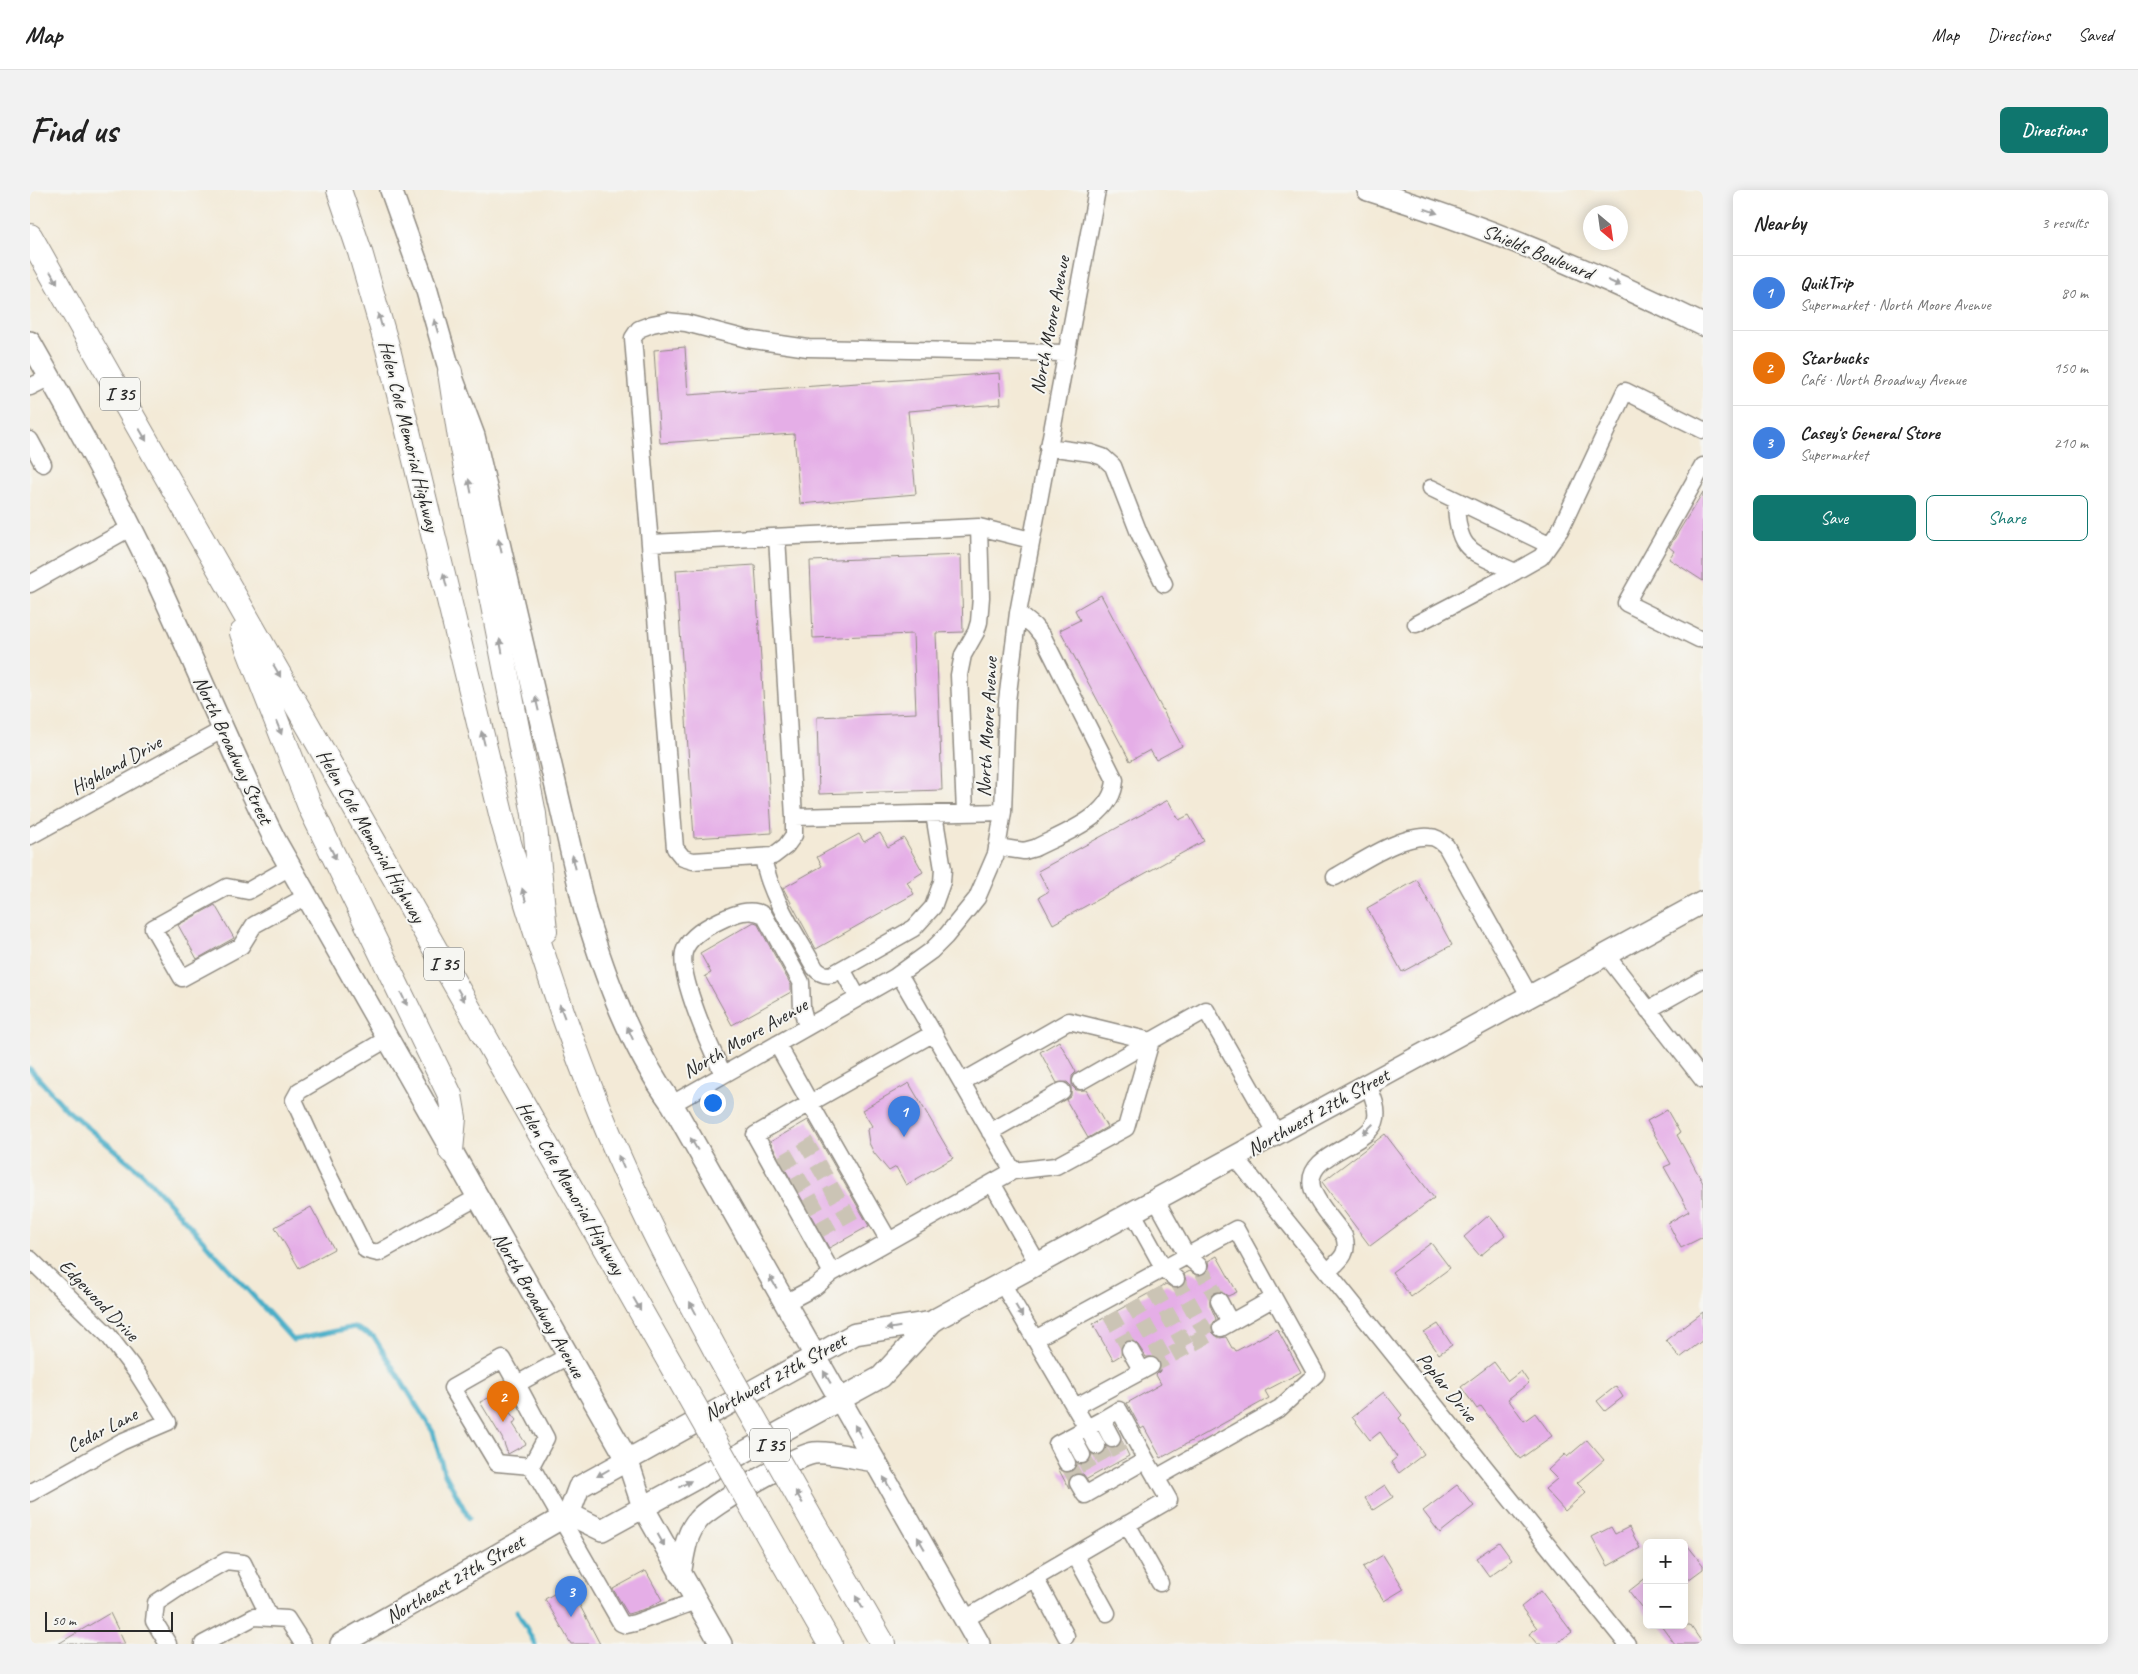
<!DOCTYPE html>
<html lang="en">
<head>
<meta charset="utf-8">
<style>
  :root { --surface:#fff; --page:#f2f2f2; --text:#222; --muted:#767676; --line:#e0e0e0; --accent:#0f766e }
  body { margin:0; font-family:Caveat,sans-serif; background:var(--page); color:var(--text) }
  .controls { position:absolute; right:15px; bottom:15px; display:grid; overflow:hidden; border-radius:8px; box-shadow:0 2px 12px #0003 }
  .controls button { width:45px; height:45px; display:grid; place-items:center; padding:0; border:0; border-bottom:1px solid var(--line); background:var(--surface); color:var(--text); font:25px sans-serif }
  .compass { position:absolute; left:1553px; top:15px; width:45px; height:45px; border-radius:50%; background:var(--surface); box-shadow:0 2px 12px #0003; rotate:151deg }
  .scale { position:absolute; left:15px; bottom:12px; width:128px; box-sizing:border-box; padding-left:5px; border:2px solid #2b2b2b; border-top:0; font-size:14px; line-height:18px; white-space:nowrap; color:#2b2b2b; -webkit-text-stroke:4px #f6f6f2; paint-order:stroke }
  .you { position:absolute; left:682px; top:912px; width:18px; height:18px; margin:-12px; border:4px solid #fff; border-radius:50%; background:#1a73e8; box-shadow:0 0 0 8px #1a73e833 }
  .badge { display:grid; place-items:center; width:32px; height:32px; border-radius:50%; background:var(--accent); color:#fff; font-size:16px; font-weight:700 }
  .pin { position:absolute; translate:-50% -41px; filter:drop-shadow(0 1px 2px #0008) }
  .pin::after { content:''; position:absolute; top:26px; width:18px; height:15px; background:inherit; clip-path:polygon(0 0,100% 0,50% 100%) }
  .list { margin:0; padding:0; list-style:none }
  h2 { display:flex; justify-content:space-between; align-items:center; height:65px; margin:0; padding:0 20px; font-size:21px }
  h2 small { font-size:16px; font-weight:400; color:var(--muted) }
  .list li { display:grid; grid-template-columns:32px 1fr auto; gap:15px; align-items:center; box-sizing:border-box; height:75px; padding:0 20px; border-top:1px solid var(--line) }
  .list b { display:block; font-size:19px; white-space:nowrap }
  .list p { margin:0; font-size:16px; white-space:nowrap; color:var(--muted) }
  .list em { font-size:16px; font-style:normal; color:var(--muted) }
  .actions { display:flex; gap:10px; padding:15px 20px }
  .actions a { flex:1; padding:11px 0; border:1px solid var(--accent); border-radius:8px; text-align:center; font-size:18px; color:var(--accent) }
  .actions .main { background:var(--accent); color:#fff }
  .map { position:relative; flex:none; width:1673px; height:1454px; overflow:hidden; border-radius:8px }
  header { display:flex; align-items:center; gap:30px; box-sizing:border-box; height:70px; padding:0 25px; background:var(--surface); border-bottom:1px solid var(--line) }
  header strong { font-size:24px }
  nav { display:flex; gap:28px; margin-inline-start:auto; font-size:18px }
  .intro { display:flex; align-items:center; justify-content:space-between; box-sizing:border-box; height:120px; padding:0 30px }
  h1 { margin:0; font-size:35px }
  .button { padding:12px 22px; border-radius:8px; background:var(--accent); color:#fff; font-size:18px; font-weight:700 }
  main { display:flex; gap:30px; padding:0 30px }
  aside { flex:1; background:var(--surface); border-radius:8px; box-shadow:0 2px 12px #0003 }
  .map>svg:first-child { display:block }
</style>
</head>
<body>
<header>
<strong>Map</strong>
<nav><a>Map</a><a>Directions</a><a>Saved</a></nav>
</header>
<div class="intro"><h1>Find us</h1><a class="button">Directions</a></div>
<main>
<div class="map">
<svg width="1673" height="1454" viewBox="0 0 1673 1454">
  <rect width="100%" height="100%" fill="#f6f6f2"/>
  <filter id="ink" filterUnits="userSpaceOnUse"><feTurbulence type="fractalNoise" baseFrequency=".02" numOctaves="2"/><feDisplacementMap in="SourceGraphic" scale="10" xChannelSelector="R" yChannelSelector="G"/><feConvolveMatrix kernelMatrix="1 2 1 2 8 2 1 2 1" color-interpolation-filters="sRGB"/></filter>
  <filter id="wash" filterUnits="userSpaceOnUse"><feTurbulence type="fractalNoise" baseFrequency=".0096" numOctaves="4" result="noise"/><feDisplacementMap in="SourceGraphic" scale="20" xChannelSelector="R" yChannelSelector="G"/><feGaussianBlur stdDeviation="1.12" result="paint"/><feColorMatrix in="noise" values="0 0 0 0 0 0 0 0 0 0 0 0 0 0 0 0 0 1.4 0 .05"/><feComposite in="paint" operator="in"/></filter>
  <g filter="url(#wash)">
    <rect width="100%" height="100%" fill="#f3ead7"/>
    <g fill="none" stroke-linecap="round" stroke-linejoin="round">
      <path stroke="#48aec8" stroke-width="5" d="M 0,879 L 37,920 L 113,984 L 263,1150 L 324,1137 L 344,1147 L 403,1242 L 414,1282 L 439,1328
        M 487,1421 L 505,1454"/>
    </g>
    <g id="blocks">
      <path fill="#e5aee7" d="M 655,157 L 658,205 L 969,183 L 971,214 L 878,221 L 886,304 L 770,314 L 764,244 L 630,253 L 624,160 Z
        M 1673,302 L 1673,391 L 1639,369 L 1644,361 L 1639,357 Z
        M 931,365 L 933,442 L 906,443 L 912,600 L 789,604 L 787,527 L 886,523 L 883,444 L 783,448 L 780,371 Z
        M 725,375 L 742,643 L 664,648 L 646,380 Z
        M 1071,405 L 1152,556 L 1126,570 L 1120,560 L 1100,571 L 1030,440 L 1050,430 L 1045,420 Z
        M 1138,610 L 1149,630 L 1159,625 L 1174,651 L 1023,734 L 1009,707 L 1019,701 L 1008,681 Z
        M 850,643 L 858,657 L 874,648 L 893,682 L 877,692 L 884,704 L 786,759 L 753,698 L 792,676 L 787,667 L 829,644 L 834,652 Z
        M 1387,690 L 1422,755 L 1372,782 L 1337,718 Z
        M 185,715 L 204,748 L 167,769 L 148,735 Z
        M 724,732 L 727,733 L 761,795 L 761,802 L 702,835 L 675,786 L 681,783 L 670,763 Z
        M 1029,851 L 1046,882 L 1042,886 L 1042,896 L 1046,900 L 1056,900 L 1077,937 L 1058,948 L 1036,910 L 1041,906 L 1041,896 L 1037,892 L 1027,893 L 1010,862 Z
        M 879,893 L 923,968 L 876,995 L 866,977 L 859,981 L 844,963 L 839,953 L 837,940 L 842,936 L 832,920 Z
        M 1637,920 L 1650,943 L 1647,945 L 1673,993 L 1673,1047 L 1651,1058 L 1638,1033 L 1659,1021 L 1634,977 L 1641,974 L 1617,931 Z
        M 778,930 L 839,1036 L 799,1058 L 740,952 Z
        M 1355,944 L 1404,1008 L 1340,1056 L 1292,992 Z
        M 281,1017 L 304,1059 L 269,1078 L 245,1037 Z
        M 1459,1025 L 1475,1045 L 1450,1066 L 1434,1047 Z
        M 1401,1053 L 1420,1078 L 1381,1107 L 1362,1082 Z
        M 1187,1066 L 1207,1102 L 1198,1106 L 1189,1101 L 1180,1106 L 1180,1115 L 1186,1129 L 1181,1137 L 1183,1143 L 1190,1148 L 1196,1147 L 1202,1158 L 1204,1158 L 1206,1161 L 1247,1139 L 1271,1182 L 1235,1201 L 1239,1208 L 1131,1268 L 1114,1237 L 1111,1239 L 1097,1213 L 1131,1194 L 1126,1185 L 1130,1181 L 1130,1172 L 1126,1167 L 1116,1167 L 1108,1155 L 1101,1150 L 1092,1155 L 1091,1165 L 1083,1170 L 1063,1134 L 1136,1094 L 1144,1099 L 1150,1098 L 1156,1091 L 1154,1084 L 1160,1081 L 1167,1086 L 1173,1085 L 1179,1078 L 1178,1071 Z
        M 1673,1122 L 1673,1150 L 1650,1168 L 1636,1150 Z
        M 1408,1134 L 1422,1155 L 1409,1164 L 1394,1143 Z
        M 1464,1172 L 1478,1191 L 1491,1181 L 1499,1193 L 1478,1209 L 1494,1231 L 1505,1223 L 1522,1246 L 1490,1269 L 1451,1216 L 1447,1219 L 1431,1197 Z
        M 1586,1196 L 1593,1207 L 1575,1221 L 1567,1211 Z
        M 1354,1202 L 1372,1225 L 1369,1228 L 1394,1264 L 1369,1283 L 1361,1272 L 1367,1267 L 1350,1242 L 1340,1250 L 1322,1227 Z
        M 469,1203 L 476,1218 L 486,1230 L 483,1234 L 496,1254 L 478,1264 L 472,1248 L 450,1212 Z
        M 1557,1250 L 1574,1270 L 1547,1293 L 1556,1302 L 1535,1321 L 1515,1299 L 1527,1289 L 1518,1280 L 1535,1264 L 1537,1267 Z
        M 1092,1251 L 1099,1266 L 1057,1289 L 1053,1284 L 1043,1284 L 1039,1288 L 1039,1299 L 1028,1278 L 1036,1283 L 1041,1282 L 1047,1274 L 1056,1274 L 1061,1270 L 1062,1264 L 1071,1265 L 1077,1257 L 1086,1258 Z
        M 1355,1295 L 1363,1307 L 1343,1320 L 1335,1308 Z
        M 1427,1295 L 1444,1316 L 1410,1343 L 1393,1321 Z
        M 1581,1337 L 1585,1344 L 1599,1337 L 1610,1358 L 1578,1376 L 1562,1347 Z
        M 1654,1351 L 1673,1375 L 1673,1379 L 1654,1393 Z
        M 1469,1352 L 1482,1370 L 1459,1386 L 1446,1368 Z
        M 1353,1365 L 1374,1399 L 1354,1411 L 1333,1377 Z
        M 616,1381 L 632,1410 L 618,1418 L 598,1424 L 583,1399 Z
        M 1617,1387 L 1617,1425 L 1599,1401 Z
        M 536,1397 L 546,1413 L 548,1412 L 570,1454 L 541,1454 L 515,1409 Z
        M 1511,1401 L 1542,1442 L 1526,1454 L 1507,1454 L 1499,1444 L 1507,1438 L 1491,1417 Z
        M 80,1423 L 95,1454 L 28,1454 Z
        M 1631,1435 L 1660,1435 L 1673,1454 L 1645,1454 Z"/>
    </g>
  </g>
  <g filter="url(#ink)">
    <use href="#blocks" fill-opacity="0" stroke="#8f8a81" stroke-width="1"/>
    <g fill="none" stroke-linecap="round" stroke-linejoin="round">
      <path stroke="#cbc4b5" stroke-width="16" stroke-dasharray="16 8" stroke-linecap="butt" d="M 751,974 L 790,951
        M 764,997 L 803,974
        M 776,1018 L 816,996
        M 789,1040 L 829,1018
        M 1169,1076 L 1189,1111
        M 1146,1089 L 1177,1145
        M 1124,1100 L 1156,1157
        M 1102,1112 L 1134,1169
        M 1080,1124 L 1100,1160
        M 1121,1176 L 1191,1138
        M 1082,1249 L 1093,1269
        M 1067,1256 L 1079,1277
        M 1052,1265 L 1063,1285
        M 1037,1273 L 1048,1293"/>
      <defs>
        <path id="minor" d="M 0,197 L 20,187
          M 0,250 L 13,274
          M 1018,257 L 1061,263 L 1073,267 L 1083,276 L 1109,343 L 1134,394
          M 1401,298 L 1519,355
          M 1426,310 C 1427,364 1441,361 1485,382
          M 747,347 L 764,627 L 764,645 L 756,656 L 743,666 L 663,671 L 653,668 L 645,658 L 603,148 L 609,139 L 622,134 L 637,131 L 656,133 L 717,149 L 778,158 L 1036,163
          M 621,353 L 949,337 L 1001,350
          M 0,394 L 102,337
          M 1386,434 L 1474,388 L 1511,367 L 1530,340 L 1595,201 L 1673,240
          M 1669,449 L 1596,413 L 1673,276
          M 935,622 L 929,485 L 933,465 L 946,442 L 949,432 L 951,407 L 949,337
          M 764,627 L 973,622
          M 0,646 L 192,540
          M 967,657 L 994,661 L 1005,658 C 1034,643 1083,627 1085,590 L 1013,447 L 1004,436 L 988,423
          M 733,667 C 740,707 765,742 785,778 C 790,784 795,786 803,784 L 884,738 L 903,717 L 912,692 L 913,679 L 904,624
          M 260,677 L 218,701 L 197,697 L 123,738 L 152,788 L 211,756 L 224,735 L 277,706
          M 1305,687 C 1330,673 1371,644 1400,647 C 1407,647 1411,652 1416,656 L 1500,807
          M 1576,765 L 1673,890
          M 812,779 L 828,808
          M 1618,820 L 1673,789
          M 357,849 L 269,901 L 264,910 L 295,978 L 336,1060 L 348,1063 L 448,1007
          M 747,854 L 780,913 L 904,843
          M 693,884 C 681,859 648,787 654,762 C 658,747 678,736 691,730 C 704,724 720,717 734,725 L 771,792 L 772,819 L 777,837
          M 1051,891 L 1121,851
          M 932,892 L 1039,831 L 1121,851 L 1176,820 L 1247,944
          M 642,914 L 865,787 L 901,761 L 916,746 L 947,708 L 966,664 L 973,622 L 977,511 L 988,423 L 1067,0
          M 960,942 L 1032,901
          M 1205,967 L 1597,1454
          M 983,981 L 1026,976 L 1096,938 L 1121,851
          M 962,993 L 1008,1074
          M 1126,1010 L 1157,1066 L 1169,1076
          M 1103,1023 L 1134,1079 L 1146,1089
          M 859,1051 L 983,981 L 869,784
          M 0,1069 L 78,1145 L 107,1183 L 138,1232 L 91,1252 L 0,1303
          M 1297,1082 C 1310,1070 1320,1064 1314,1046 C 1305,1032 1285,1012 1282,997 C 1274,962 1342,956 1346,928 C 1348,917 1342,905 1338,894
          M 972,1093 L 1057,1238 L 1072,1230 L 1082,1249
          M 1189,1111 L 1200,1132
          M 755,1113 L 785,1097 L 802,1083 L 725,945 L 780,913 L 859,1051 L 802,1083
          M 1005,1149 L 1206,1039 L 1244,1108 L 1191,1138
          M 1100,1160 L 1112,1181
          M 538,1166 L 487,1194 L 516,1248 L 501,1276 L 591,1433 L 596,1435 L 605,1433 L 666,1411
          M 487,1194 L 473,1169 L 422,1198 L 467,1273 L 501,1276
          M 1045,1217 L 1121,1176
          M 1042,1246 L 1052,1265
          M 1037,1273 L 1027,1254 L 1057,1238 L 1067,1256
          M 1126,1288 L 1250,1218 L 1286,1184 L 1244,1108
          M 1048,1293 L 1055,1305 L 1116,1270 L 1089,1220 L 1072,1230
          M 1097,1334 L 1130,1393
          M 1045,1365 L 1077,1423
          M 1005,1388 L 1036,1446
          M 935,1429 L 1139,1310 L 1116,1270
          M 138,1454 L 124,1431 L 126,1413 L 153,1395 L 196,1371 L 213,1373 L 240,1428
          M 173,1454 L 224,1427 L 257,1429 L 273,1454"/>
        <path id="major" d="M 361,0 L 397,101 L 420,182 L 444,246 L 555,721 C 576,789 600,856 642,914 L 949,1454
          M 1338,0 C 1453,35 1565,82 1673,135
          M 0,152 C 42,226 83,299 120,376 C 163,467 200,561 246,652 L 597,1269 L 613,1317 L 691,1454
          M 539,1324 L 572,1340 L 851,1187 L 902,1132 L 908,1128 L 1673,712
          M 650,1384 C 654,1365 655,1345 668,1330 C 679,1316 767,1265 784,1263 C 800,1261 828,1269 845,1271
          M 311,1454 L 539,1324 L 549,1297 L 825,1144 L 902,1132"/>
        <path id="highway" d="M 309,0 L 330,62 L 358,159 L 473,632 C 509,760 551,888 608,1009 C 632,1061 659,1111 686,1161
          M 0,46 L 647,1185
          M 420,182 L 430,248 L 504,624 L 515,741
          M 212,443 L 281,619 L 420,905 L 424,928 L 421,961
          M 793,1350 L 853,1454
          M 752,1370 L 800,1454"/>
      </defs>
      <use href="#minor" stroke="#8f8a81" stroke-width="19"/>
      <use href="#major" stroke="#8f8a81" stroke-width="24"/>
      <use href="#highway" stroke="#8f8a81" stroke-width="26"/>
      <use href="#minor" stroke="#fff" stroke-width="16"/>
      <use href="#major" stroke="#fff" stroke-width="21"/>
      <use href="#highway" stroke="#fff" stroke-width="24"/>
      <defs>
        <path id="highway-bridge" d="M 686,1161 L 793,1350
          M 647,1185 L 752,1370"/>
      </defs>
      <use href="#highway-bridge" stroke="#8f8a81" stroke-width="26" stroke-linecap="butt"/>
      <use href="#highway-bridge" stroke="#fff" stroke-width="24"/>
    </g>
    <defs><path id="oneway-solid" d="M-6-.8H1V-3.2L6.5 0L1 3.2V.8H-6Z" transform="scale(1.25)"/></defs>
    <g fill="#a0a0a0">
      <use href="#oneway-solid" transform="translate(1401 21) rotate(19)"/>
      <use href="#oneway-solid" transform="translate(24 88) rotate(60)"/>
      <use href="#oneway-solid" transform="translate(1584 93) rotate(24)"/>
      <use href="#oneway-solid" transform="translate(350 130) rotate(-106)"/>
      <use href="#oneway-solid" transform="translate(406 136) rotate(-106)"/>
      <use href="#oneway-solid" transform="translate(113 245) rotate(60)"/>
      <use href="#oneway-solid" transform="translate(440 296) rotate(-101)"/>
      <use href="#oneway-solid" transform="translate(470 356) rotate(-103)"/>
      <use href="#oneway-solid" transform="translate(415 390) rotate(-104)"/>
      <use href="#oneway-solid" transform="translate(471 456) rotate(-101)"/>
      <use href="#oneway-solid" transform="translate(247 481) rotate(60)"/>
      <use href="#oneway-solid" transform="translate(507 514) rotate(-103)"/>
      <use href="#oneway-solid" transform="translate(249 538) rotate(68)"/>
      <use href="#oneway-solid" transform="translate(453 548) rotate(-104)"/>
      <use href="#oneway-solid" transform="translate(303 663) rotate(64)"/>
      <use href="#oneway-solid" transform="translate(544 672) rotate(-103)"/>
      <use href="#oneway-solid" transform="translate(494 705) rotate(-106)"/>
      <use href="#oneway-solid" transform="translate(431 805) rotate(60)"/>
      <use href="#oneway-solid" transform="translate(374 809) rotate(64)"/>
      <use href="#oneway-solid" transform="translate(532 821) rotate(-110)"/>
      <use href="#oneway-solid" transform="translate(600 843) rotate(-114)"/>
      <use href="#oneway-solid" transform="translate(1338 939) rotate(135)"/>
      <use href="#oneway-solid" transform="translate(664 954) rotate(-120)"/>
      <use href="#oneway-solid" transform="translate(591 972) rotate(-114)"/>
      <use href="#oneway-solid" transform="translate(743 1092) rotate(-120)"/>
      <use href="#oneway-solid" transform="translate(607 1114) rotate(60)"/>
      <use href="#oneway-solid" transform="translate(663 1118) rotate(-118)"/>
      <use href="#oneway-solid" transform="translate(989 1121) rotate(60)"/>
      <use href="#oneway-solid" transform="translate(863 1138) rotate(171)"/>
      <use href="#oneway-solid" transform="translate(797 1187) rotate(-120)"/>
      <use href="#oneway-solid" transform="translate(828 1241) rotate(-120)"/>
      <use href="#oneway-solid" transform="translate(573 1283) rotate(150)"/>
      <use href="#oneway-solid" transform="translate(857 1293) rotate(-120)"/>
      <use href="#oneway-solid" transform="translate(655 1294) rotate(-28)"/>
      <use href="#oneway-solid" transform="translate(769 1307) rotate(-120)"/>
      <use href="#oneway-solid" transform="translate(631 1350) rotate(61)"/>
      <use href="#oneway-solid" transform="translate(891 1353) rotate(-120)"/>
      <use href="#oneway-solid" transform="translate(829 1412) rotate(-120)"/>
    </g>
  </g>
  <g text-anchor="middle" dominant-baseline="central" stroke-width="4" stroke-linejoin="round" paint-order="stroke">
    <g fill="#f6f6f2" stroke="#686867" stroke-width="1">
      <rect x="70" y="187.5" width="40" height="33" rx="4"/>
      <rect x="394" y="757.5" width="40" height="33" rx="4"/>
      <rect x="720" y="1238.5" width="40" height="33" rx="4"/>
    </g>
    <g font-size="19" font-weight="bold" fill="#2b2b2b">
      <text x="90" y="204">I 35</text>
      <text x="414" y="774">I 35</text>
      <text x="740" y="1255">I 35</text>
    </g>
    <g font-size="20" fill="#2b2b2b" stroke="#f6f6f2">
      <text transform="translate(1508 62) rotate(22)">Shields Boulevard</text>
      <text transform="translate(1020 135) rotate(-79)">North Moore Avenue</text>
      <text transform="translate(379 246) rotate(76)">Helen Cole Memorial Highway</text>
      <text transform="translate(957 537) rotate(-87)">North Moore Avenue</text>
      <text transform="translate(203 560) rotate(65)">North Broadway Street</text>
      <text transform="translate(86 575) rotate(-29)">Highland Drive</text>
      <text transform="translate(341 646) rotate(60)">Helen Cole Memorial Highway</text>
      <text transform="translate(715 848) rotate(-30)">North Moore Avenue</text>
      <text transform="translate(1288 922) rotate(-29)">Northwest 27th Street</text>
      <text transform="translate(541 998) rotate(60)">Helen Cole Memorial Highway</text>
      <text transform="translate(69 1110) rotate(46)">Edgewood Drive</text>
      <text transform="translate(509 1115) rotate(60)">North Broadway Avenue</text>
      <text transform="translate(745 1187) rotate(-29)">Northwest 27th Street</text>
      <text transform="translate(1417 1197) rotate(51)">Poplar Drive</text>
      <text transform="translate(72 1240) rotate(-27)">Cedar Lane</text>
      <text transform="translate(425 1389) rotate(-30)">Northeast 27th Street</text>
    </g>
  </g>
</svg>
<div class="controls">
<button>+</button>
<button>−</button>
</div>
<svg class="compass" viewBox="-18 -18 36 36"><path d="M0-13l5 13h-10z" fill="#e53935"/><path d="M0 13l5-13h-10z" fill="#767676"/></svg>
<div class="scale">50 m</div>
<div class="you"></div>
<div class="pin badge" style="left:874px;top:947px;background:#3f7fe0">1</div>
<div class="pin badge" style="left:473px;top:1232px;background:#e8710a">2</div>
<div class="pin badge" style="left:541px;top:1427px;background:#3f7fe0">3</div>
</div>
<aside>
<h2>Nearby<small>3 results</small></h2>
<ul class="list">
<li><span class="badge" style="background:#3f7fe0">1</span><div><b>QuikTrip</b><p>Supermarket · North Moore Avenue</p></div><em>80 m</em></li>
<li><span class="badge" style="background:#e8710a">2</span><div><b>Starbucks</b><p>Café · North Broadway Avenue</p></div><em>150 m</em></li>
<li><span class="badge" style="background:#3f7fe0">3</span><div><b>Casey's General Store</b><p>Supermarket</p></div><em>210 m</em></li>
</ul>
<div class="actions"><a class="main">Save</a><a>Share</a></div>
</aside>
</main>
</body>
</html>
